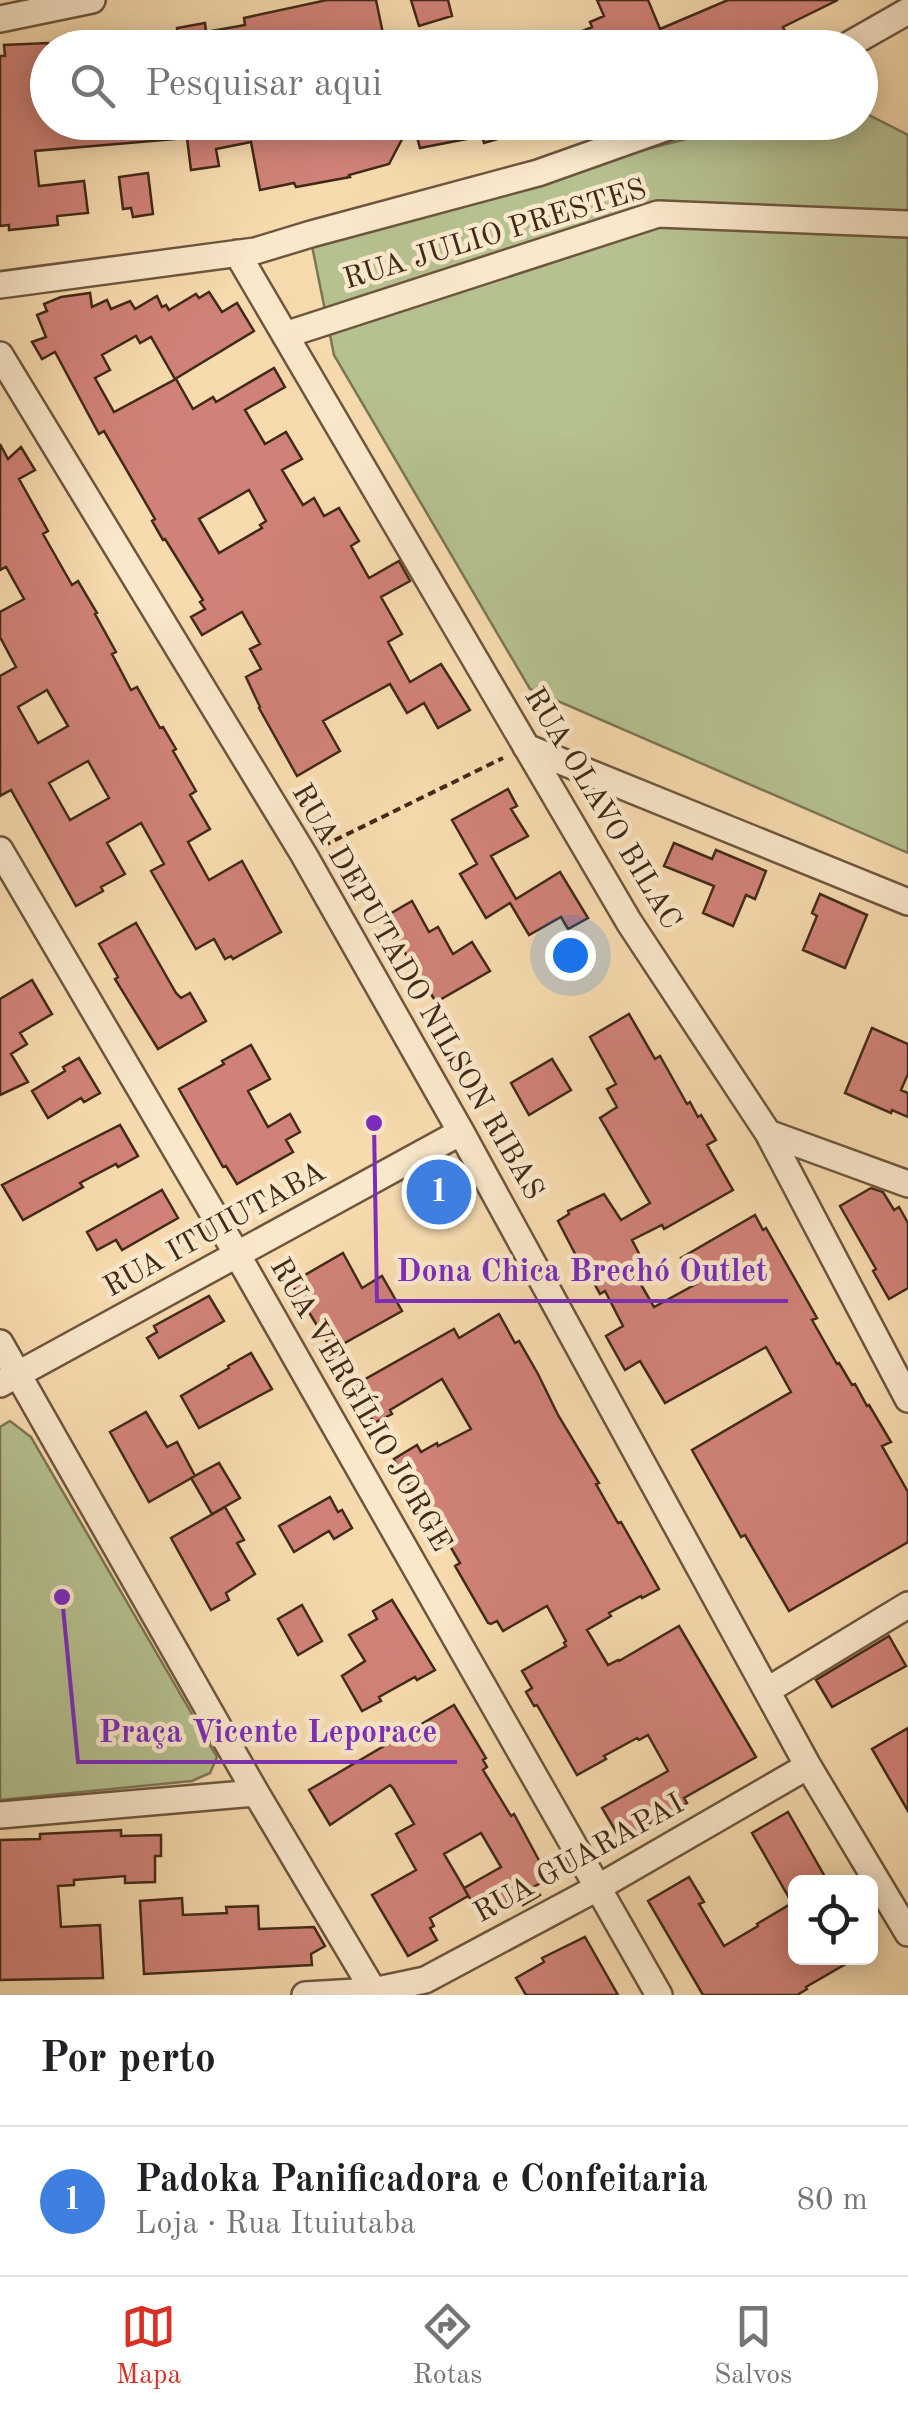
<!DOCTYPE html>
<html lang="pt">
<head>
<meta charset="utf-8">
<style>
  :root { --surface:#fff; --page:#f2f2f2; --text:#202124; --muted:#757577; --line:#e0e0e0; --accent:#d93025 }
  body { margin:0; font-family:"Old Standard TT",serif; background:var(--page); color:var(--text) }
  .controls { position:absolute; right:30px; bottom:30px; display:grid; overflow:hidden; border-radius:15px; box-shadow:0 5px 25px #0003 }
  .controls button { width:90px; height:90px; display:grid; place-items:center; padding:0; border:0; border-bottom:2px solid var(--line); background:var(--surface); color:var(--text); font:50px sans-serif }
  .you { position:absolute; left:570px; top:955px; width:35px; height:35px; margin:-25px; border:8px solid #fff; border-radius:50%; background:#1a73e8; box-shadow:0 0 0 15px #1a73e833 }
  .badge { display:grid; place-items:center; width:65px; height:65px; border-radius:50%; background:var(--accent); color:#fff; font-size:32px; font-weight:700 }
  .pin { position:absolute; translate:-50% -50%; border:5px solid #fff; box-shadow:0 2px 10px #0006 }
  .list { margin:0; padding:0; list-style:none }
  h2 { display:flex; justify-content:space-between; align-items:center; height:130px; margin:0; padding:0 40px; font-size:42px }
  h2 small { font-size:32px; font-weight:400; color:var(--muted) }
  .list li { display:grid; grid-template-columns:65px 1fr auto; gap:30px; align-items:center; box-sizing:border-box; height:150px; padding:0 40px; border-top:2px solid var(--line) }
  .list b { display:block; font-size:38px; white-space:nowrap }
  .list p { margin:0; font-size:32px; white-space:nowrap; color:var(--muted) }
  .list em { font-size:32px; font-style:normal; color:var(--muted) }
  .icon { flex:none; width:55px; height:55px; fill:none; stroke:currentColor; stroke-width:2; stroke-linecap:round; stroke-linejoin:round }
  .map { position:relative; flex:none; width:908px; height:1995px; overflow:hidden }
  .search { position:absolute; background:var(--surface); box-shadow:0 5px 25px #0003; left:30px; right:30px; top:30px; height:110px; display:flex; align-items:center; gap:25px; box-sizing:border-box; padding:0 35px; border-radius:55px; color:var(--muted); font-size:38px }
  .sheet { height:280px; background:var(--surface) }
  nav { display:flex; justify-content:space-around; align-items:center; box-sizing:border-box; height:140px; border-top:2px solid var(--line); background:var(--surface); font-size:28px; color:var(--muted) }
  nav a { display:grid; justify-items:center; gap:5px }
  nav .on { color:var(--accent) }
  .map>svg:first-child { display:block }
</style>
</head>
<body>
<div class="map">
<svg width="908" height="1995" viewBox="0 0 908 1995">
  <rect width="100%" height="100%" fill="#f7dbaf"/>
  <filter id="stains"><feTurbulence type="fractalNoise" baseFrequency=".002" numOctaves="4"/><feColorMatrix values="0 0 0 0 .2 0 0 0 0 .09 0 0 0 0 .02 0 0 0 .5 -.17"/></filter>
  <radialGradient id="worn" r=".72"><stop offset=".6" stop-color="#630" stop-opacity="0"/><stop offset="1" stop-color="#630" stop-opacity=".3"/></radialGradient>
  <path fill="#b6c190" stroke="#7c7654" stroke-width="2.5" d="M 861,111 L 908,135 L 908,853 L 530,689 L 334,355 L 310,236 L 748,123 L 860,122 Z
    M 10,1421 L 31,1437 L 217,1757 L 210,1773 L 192,1781 L 0,1800 L 0,1427 Z"/>
  <path fill="#d18278" stroke="#412a18" stroke-width="2.5" fill-rule="evenodd" d="M 327,0 L 376,0 L 386,48 L 172,48 L 172,38 L 178,37 L 177,28 L 205,23 L 206,32 L 245,25 L 244,18 Z
    M 411,0 L 448,0 L 452,16 L 419,26 Z
    M 597,0 L 648,0 L 660,29 L 728,0 L 838,0 L 783,27 L 785,31 L 740,48 L 543,48 L 592,27 L 590,22 L 604,16 Z
    M 48,43 L 48,122 L 74,122 L 75,134 L 119,126 L 118,122 L 263,122 L 266,134 L 313,122 L 343,122 L 346,135 L 389,122 L 411,122 L 389,164 L 349,175 L 350,177 L 296,187 L 294,183 L 260,190 L 251,142 L 216,149 L 219,166 L 191,170 L 187,138 L 35,151 L 39,186 L 84,181 L 88,213 L 57,216 L 58,225 L 9,230 L 9,225 L 0,226 L 0,56 L 5,56 L 4,45 Z
    M 413,122 L 536,122 L 536,128 L 484,143 L 482,136 L 420,148 Z
    M 148,173 L 153,214 L 133,217 L 131,208 L 123,209 L 119,177 Z
    M 209,292 L 222,312 L 237,303 L 254,331 L 175,379 L 151,337 L 140,343 L 136,336 L 102,355 L 110,370 L 95,378 L 114,412 L 176,379 L 193,409 L 213,397 L 216,402 L 274,368 L 285,387 L 245,410 L 265,444 L 286,432 L 302,459 L 282,470 L 303,505 L 314,498 L 324,516 L 339,508 L 359,541 L 351,546 L 369,578 L 399,561 L 410,581 L 381,597 L 402,634 L 388,642 L 410,682 L 441,664 L 470,710 L 438,728 L 424,703 L 407,713 L 390,684 L 323,721 L 340,751 L 297,776 L 259,708 L 260,707 L 246,677 L 261,669 L 250,649 L 260,644 L 242,612 L 202,635 L 191,617 L 205,609 L 200,602 L 203,600 L 165,539 L 163,540 L 152,521 L 155,519 L 104,431 L 99,434 L 55,352 L 42,359 L 32,342 L 46,337 L 37,315 L 47,311 L 44,304 L 61,297 L 90,293 L 92,307 L 107,300 L 111,309 L 130,301 L 135,309 L 157,296 L 162,307 L 166,305 L 169,310 L 196,294 L 199,298 ZM 249,490 L 266,521 L 260,525 L 262,528 L 219,553 L 199,519 Z
    M 0,444 L 8,459 L 21,447 L 35,470 L 19,479 L 48,531 L 43,534 L 72,585 L 78,581 L 97,613 L 95,614 L 116,652 L 112,654 L 131,690 L 137,687 L 160,728 L 163,727 L 176,749 L 173,751 L 196,791 L 190,795 L 210,829 L 188,842 L 209,880 L 242,861 L 281,932 L 233,959 L 231,956 L 225,959 L 214,939 L 196,949 L 151,871 L 164,864 L 141,823 L 107,843 L 125,874 L 101,887 L 103,891 L 76,906 L 11,790 L 0,796 L 0,676 L 16,667 L 0,637 L 0,612 L 24,599 L 6,567 L 0,570 ZM 47,690 L 68,726 L 38,743 L 18,707 ZM 88,761 L 109,798 L 70,820 L 49,783 Z
    M 508,789 L 517,806 L 511,809 L 528,836 L 491,856 L 516,899 L 560,872 L 588,918 L 568,929 L 561,917 L 529,935 L 510,903 L 486,918 L 460,874 L 477,864 L 452,820 Z
    M 674,843 L 712,859 L 716,850 L 766,871 L 755,899 L 746,895 L 733,926 L 703,913 L 714,886 L 664,866 Z
    M 820,894 L 867,915 L 845,968 L 803,950 L 817,916 L 812,913 Z
    M 412,901 L 429,932 L 438,927 L 453,954 L 472,942 L 490,971 L 436,1002 L 383,918 Z
    M 136,923 L 176,993 L 181,998 L 190,993 L 206,1021 L 158,1049 L 115,979 L 118,977 L 99,944 Z
    M 32,980 L 52,1014 L 20,1033 L 27,1044 L 11,1054 L 28,1082 L 0,1095 L 0,999 Z
    M 629,1014 L 655,1059 L 660,1056 L 687,1104 L 690,1102 L 698,1117 L 701,1115 L 716,1140 L 707,1145 L 733,1190 L 664,1229 L 662,1225 L 632,1240 L 646,1267 L 636,1273 L 636,1276 L 654,1307 L 696,1284 L 681,1258 L 755,1215 L 763,1230 L 766,1228 L 817,1318 L 812,1320 L 837,1364 L 839,1363 L 852,1385 L 855,1384 L 867,1406 L 869,1405 L 891,1442 L 882,1446 L 908,1492 L 908,1542 L 789,1611 L 745,1535 L 741,1537 L 692,1450 L 791,1392 L 766,1347 L 665,1403 L 640,1361 L 625,1370 L 606,1336 L 623,1326 L 605,1291 L 600,1294 L 585,1267 L 583,1269 L 558,1221 L 569,1214 L 568,1211 L 604,1194 L 621,1220 L 650,1203 L 600,1118 L 617,1107 L 607,1089 L 616,1084 L 590,1037 Z
    M 872,1028 L 908,1044 L 908,1074 L 901,1090 L 908,1093 L 908,1117 L 892,1110 L 891,1113 L 845,1093 Z
    M 251,1045 L 270,1079 L 248,1091 L 268,1127 L 290,1114 L 300,1132 L 286,1140 L 293,1152 L 237,1184 L 226,1166 L 223,1167 L 179,1089 L 224,1064 L 222,1061 Z
    M 79,1058 L 100,1093 L 84,1102 L 81,1098 L 48,1118 L 32,1091 L 65,1071 L 63,1067 Z
    M 552,1059 L 571,1090 L 529,1115 L 511,1083 Z
    M 120,1125 L 138,1156 L 118,1167 L 116,1164 L 80,1183 L 83,1187 L 23,1220 L 2,1185 Z
    M 871,1188 L 883,1192 L 894,1210 L 899,1207 L 908,1223 L 908,1288 L 889,1299 L 873,1271 L 876,1269 L 840,1206 Z
    M 162,1190 L 178,1218 L 122,1250 L 116,1240 L 97,1250 L 87,1232 Z
    M 343,1253 L 362,1288 L 382,1276 L 402,1311 L 332,1350 L 291,1283 Z
    M 209,1296 L 224,1321 L 159,1358 L 147,1338 L 157,1332 L 154,1326 Z
    M 499,1314 L 515,1343 L 519,1341 L 538,1374 L 558,1415 L 599,1483 L 596,1484 L 618,1523 L 621,1522 L 659,1589 L 642,1598 L 641,1596 L 609,1613 L 611,1616 L 587,1630 L 608,1665 L 618,1660 L 619,1661 L 679,1626 L 756,1757 L 684,1798 L 687,1803 L 621,1840 L 602,1808 L 668,1771 L 648,1735 L 639,1740 L 637,1738 L 604,1756 L 606,1759 L 577,1775 L 537,1705 L 534,1706 L 526,1692 L 532,1688 L 522,1671 L 566,1646 L 564,1643 L 566,1641 L 547,1606 L 503,1631 L 497,1621 L 491,1624 L 488,1623 L 455,1566 L 460,1563 L 439,1527 L 434,1530 L 394,1459 L 417,1445 L 421,1452 L 437,1443 L 438,1446 L 471,1429 L 442,1379 L 390,1410 L 392,1414 L 374,1423 L 353,1386 L 454,1329 L 459,1338 Z
    M 251,1353 L 272,1389 L 199,1428 L 181,1396 L 229,1368 L 228,1366 Z
    M 146,1412 L 167,1447 L 177,1442 L 195,1476 L 149,1502 L 110,1432 Z
    M 219,1463 L 240,1498 L 212,1514 L 191,1478 Z
    M 330,1497 L 338,1512 L 342,1510 L 352,1528 L 334,1539 L 329,1531 L 294,1552 L 279,1526 Z
    M 225,1507 L 244,1540 L 237,1543 L 255,1574 L 226,1593 L 229,1600 L 211,1610 L 171,1538 Z
    M 392,1600 L 435,1670 L 417,1680 L 415,1677 L 379,1697 L 381,1701 L 362,1711 L 342,1676 L 365,1661 L 349,1635 L 377,1619 L 373,1611 Z
    M 302,1605 L 322,1641 L 298,1655 L 278,1619 Z
    M 889,1636 L 906,1666 L 832,1707 L 816,1680 Z
    M 454,1705 L 486,1758 L 483,1760 L 487,1767 L 483,1770 L 511,1816 L 514,1814 L 549,1879 L 535,1886 L 540,1895 L 523,1905 L 519,1896 L 481,1918 L 464,1888 L 468,1896 L 430,1918 L 434,1926 L 430,1928 L 437,1940 L 408,1956 L 372,1895 L 416,1870 L 396,1834 L 414,1824 L 393,1788 L 390,1785 L 330,1825 L 309,1790 ZM 481,1833 L 501,1867 L 464,1888 L 444,1854 Z
    M 908,1728 L 908,1811 L 872,1749 Z
    M 788,1812 L 828,1882 L 796,1882 L 796,1958 L 856,1958 L 806,1987 L 807,1989 L 797,1995 L 703,1995 L 648,1901 L 689,1877 L 704,1902 L 699,1904 L 724,1946 L 758,1926 L 757,1924 L 792,1903 L 752,1833 Z
    M 121,1830 L 121,1836 L 161,1835 L 161,1856 L 155,1856 L 155,1882 L 125,1883 L 125,1876 L 74,1880 L 74,1885 L 58,1886 L 61,1927 L 100,1925 L 103,1978 L 0,1980 L 0,1840 L 40,1839 L 40,1834 Z
    M 182,1898 L 183,1915 L 227,1913 L 226,1907 L 258,1906 L 259,1929 L 314,1927 L 325,1946 L 311,1954 L 312,1965 L 144,1974 L 140,1901 Z
    M 585,1937 L 618,1995 L 526,1995 L 516,1978 L 544,1962 L 542,1958 Z"/>
  <g fill="none" stroke-linecap="round" stroke-linejoin="round">
    <defs>
      <path id="minor" d="M 0,19 L 92,0
        M 843,48 L 908,11
        M 237,253 L 629,922 L 768,1133 L 908,1399
        M 0,285 L 255,251 L 311,234 L 538,173 L 682,122
        M 285,335 L 658,214 L 908,224
        M 0,355 L 304,855 L 461,1132 L 808,1766 L 908,1933
        M 526,747 L 908,902
        M 0,850 L 238,1256 L 659,1995
        M 768,1133 L 908,1184
        M 0,1343 L 256,1793 L 376,1995
        M 0,1384 L 461,1132
        M 768,1690 L 908,1605
        M 0,1815 L 256,1793
        M 305,1995 L 373,1991 L 425,1980 L 599,1887 L 808,1766"/>
    </defs>
    <use href="#minor" stroke="#6e563e" stroke-width="30"/>
    <path stroke="#412a18" stroke-width="4" stroke-dasharray="8 5" stroke-linecap="butt" d="M 323,846 L 503,758"/>
    <use href="#minor" stroke="#fae8cb" stroke-width="25"/>
  </g>
  <g text-anchor="middle" dominant-baseline="central" stroke-width="9" stroke-linejoin="round" paint-order="stroke">
    <g font-size="30" fill="#412a18" stroke="#fae8cb">
      <text transform="translate(495 235) rotate(-17)">RUA JULIO PRESTES</text>
      <text transform="translate(602 809) rotate(59)">RUA OLAVO BILAC</text>
      <text transform="translate(417 992) rotate(60)">RUA DEPUTADO NILSON RIBAS</text>
      <text transform="translate(215 1230) rotate(-29)">RUA ITUIUTABA</text>
      <text transform="translate(360 1405) rotate(60)">RUA VERGÍLIO JORGE</text>
      <text transform="translate(579 1859) rotate(-29)">RUA GUARAPAI</text>
    </g>
  </g>
  <path fill="none" stroke="#7b2cbf" stroke-width="4" d="M374 1123L377 1301H788M62 1597L78 1762H457"/>
  <g fill="#7b2cbf" stroke="#fae8cb" stroke-width="4">
    <circle cx="374" cy="1123" r="10"/>
    <circle cx="62" cy="1597" r="10"/>
  </g>
  <g font-size="32" text-anchor="middle" font-weight="bold" fill="#7b2cbf" stroke="#fae8cb" stroke-width="9" stroke-linejoin="round" paint-order="stroke">
    <text x="582" y="1281">Dona Chica Brechó Outlet</text>
    <text x="268" y="1742">Praça Vicente Leporace</text>
  </g>
  <rect width="100%" height="100%" filter="url(#stains)"/>
  <rect width="100%" height="100%" fill="url(#worn)"/>
</svg>
<div class="controls">
<button><svg class="icon" aria-label="locate" viewBox="0 0 24 24"><circle cx="12" cy="12" r="6"/><path d="M12 2v4M12 18v4M2 12h4M18 12h4"/></svg></button>
</div>
<div class="you"></div>
<div class="pin badge" style="left:439px;top:1192px;background:#3f7fe0">1</div>
<div class="search"><svg class="icon" aria-label="search" viewBox="0 0 24 24"><circle cx="10" cy="10" r="6"/><path d="M15 15l6 6"/></svg>Pesquisar aqui</div>
</div>
<section class="sheet">
<h2>Por perto<small></small></h2>
<ul class="list">
<li><span class="badge" style="background:#3f7fe0">1</span><div><b>Padoka Panificadora e Confeitaria</b><p>Loja · Rua Ituiutaba</p></div><em>80 m</em></li>
</ul>
</section>
<nav>
<a class="on"><svg class="icon" aria-label="map" viewBox="0 0 24 24"><path d="M3 6l6-2 6 2 6-2v14l-6 2-6-2-6 2zM9 4v14M15 6v14"/></svg>Mapa</a>
<a><svg class="icon" aria-label="directions" viewBox="0 0 24 24"><path d="M12 3l9 9-9 9-9-9zM9 14v-3h6M13 9l2 2-2 2"/></svg>Rotas</a>
<a><svg class="icon" aria-label="saved" viewBox="0 0 24 24"><path d="M7 4h10v16l-5-4-5 4z"/></svg>Salvos</a>
</nav>
</body>
</html>
